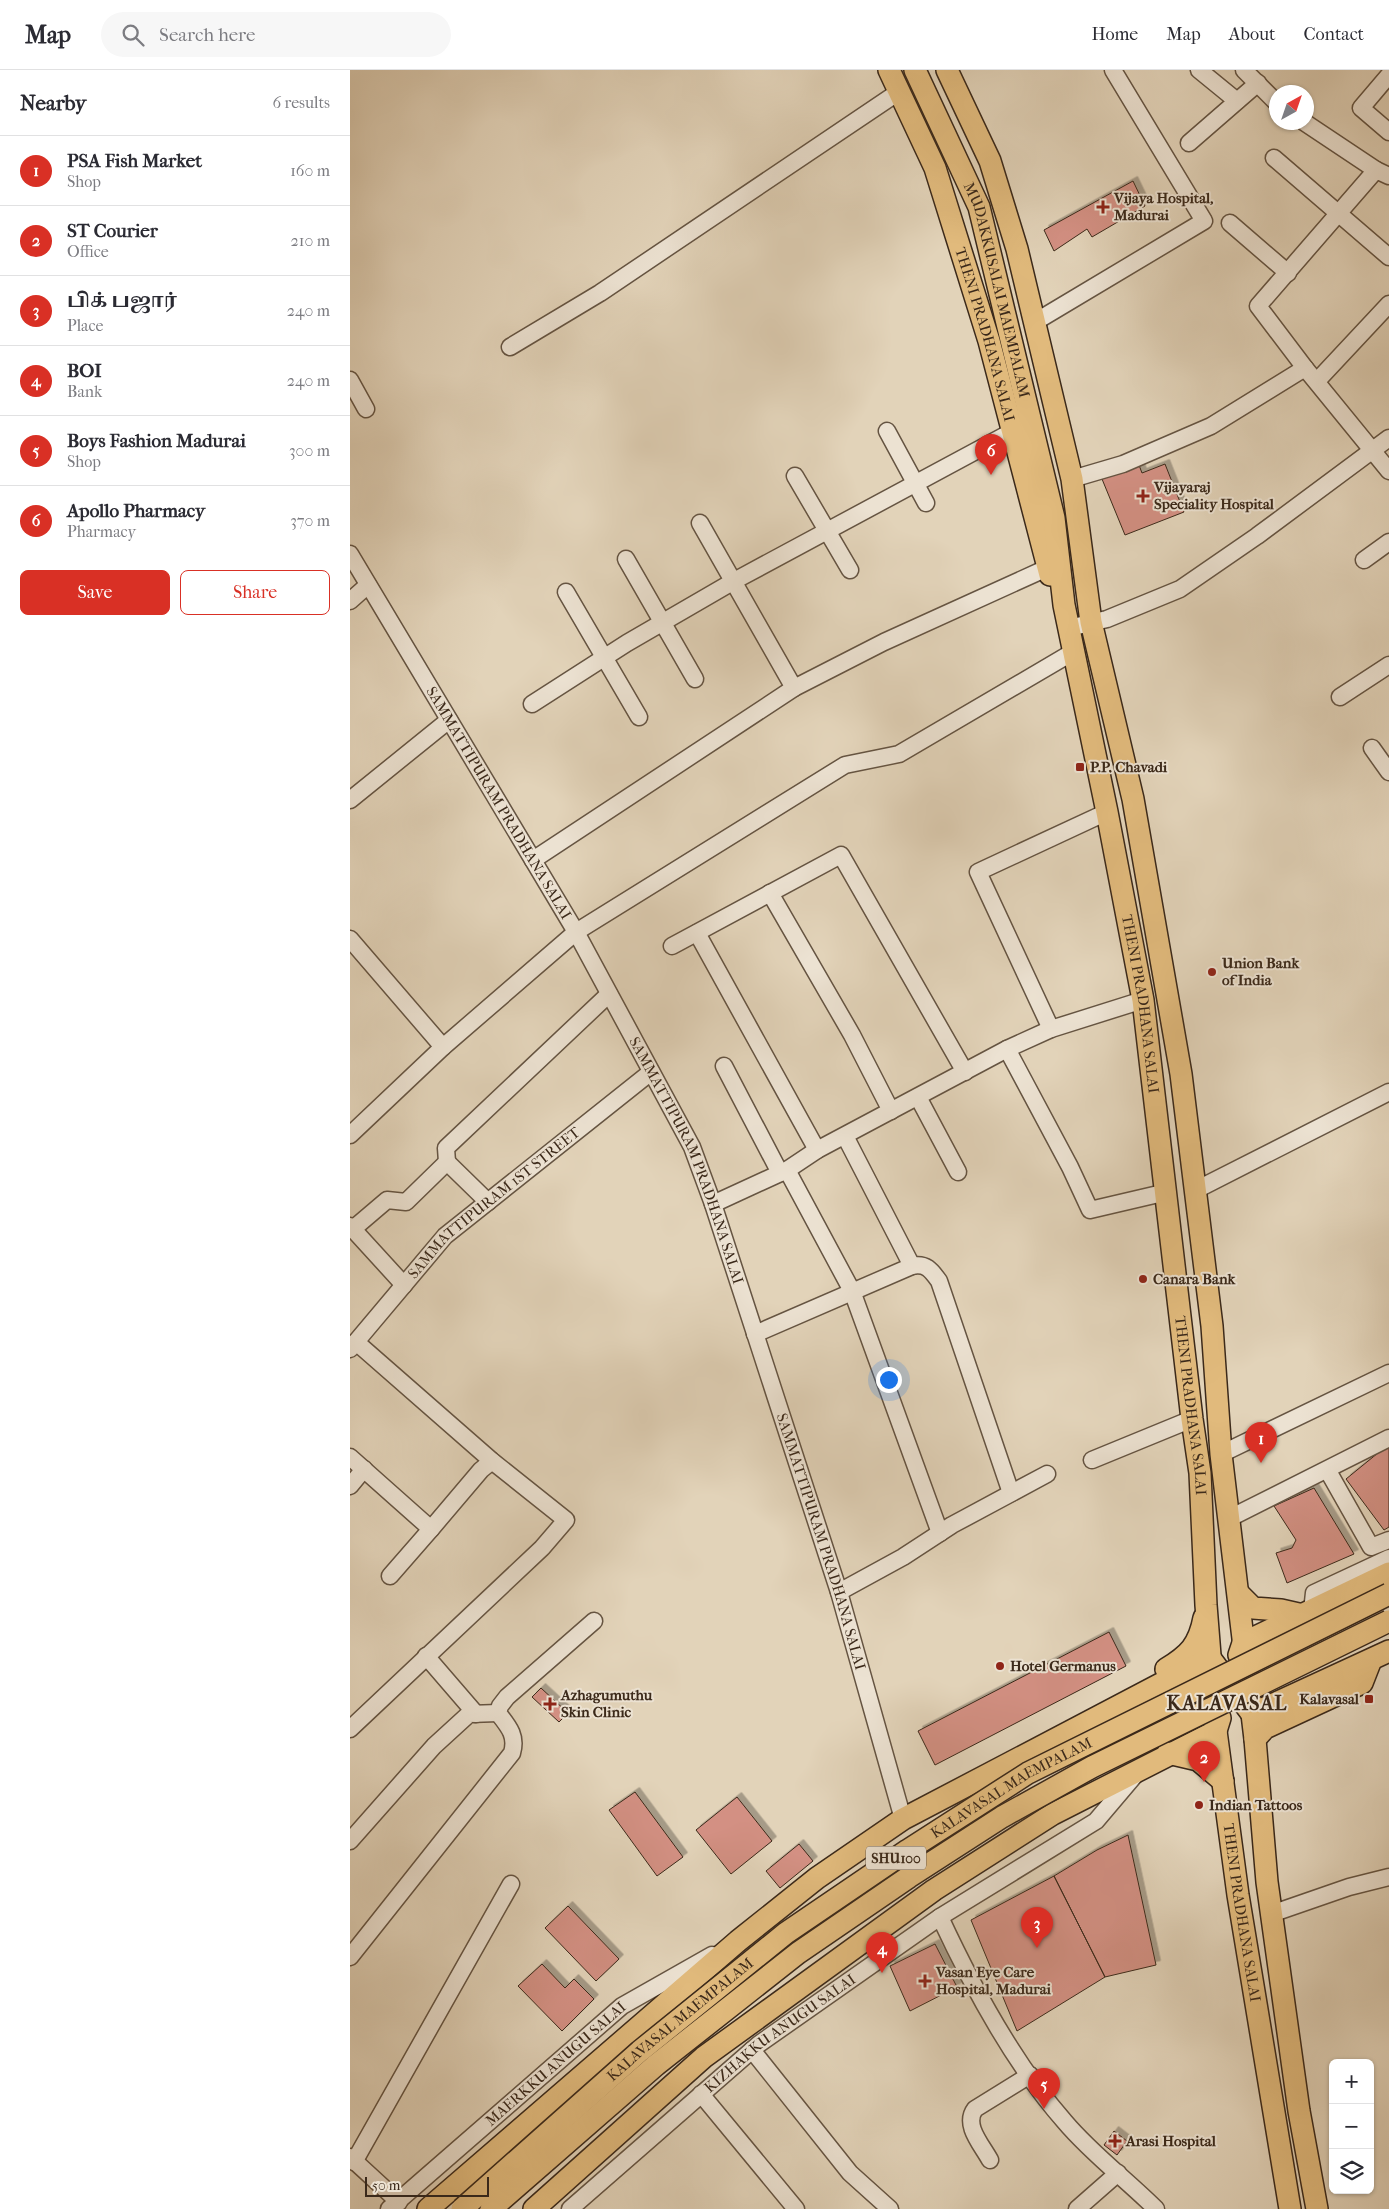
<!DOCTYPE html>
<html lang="en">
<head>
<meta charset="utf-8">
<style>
  :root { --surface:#fff; --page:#f7f7f7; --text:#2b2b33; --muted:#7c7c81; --line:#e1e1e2; --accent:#d93025 }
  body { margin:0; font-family:"IM FELL French Canon","Noto Serif Tamil",serif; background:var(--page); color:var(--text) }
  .controls { position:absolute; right:15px; bottom:15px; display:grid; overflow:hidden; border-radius:8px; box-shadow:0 1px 4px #0004 }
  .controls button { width:45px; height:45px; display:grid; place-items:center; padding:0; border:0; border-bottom:1px solid var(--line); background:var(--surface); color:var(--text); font:25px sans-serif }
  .compass { position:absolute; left:919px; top:15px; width:45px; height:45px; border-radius:50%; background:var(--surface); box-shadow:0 1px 4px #0004; rotate:40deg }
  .scale { position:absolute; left:15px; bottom:12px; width:124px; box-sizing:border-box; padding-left:5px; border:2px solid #3b291a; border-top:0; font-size:14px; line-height:18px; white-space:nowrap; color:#3b291a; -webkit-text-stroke:4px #ece2d2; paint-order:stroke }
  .you { position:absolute; left:538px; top:1309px; width:18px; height:18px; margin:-12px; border:4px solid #fff; border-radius:50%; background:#1a73e8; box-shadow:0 0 0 8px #1a73e833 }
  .badge { display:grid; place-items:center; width:32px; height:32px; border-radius:50%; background:var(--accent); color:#fff; font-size:16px; font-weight:700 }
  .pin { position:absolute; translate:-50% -41px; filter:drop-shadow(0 1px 2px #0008) }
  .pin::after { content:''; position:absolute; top:26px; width:18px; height:15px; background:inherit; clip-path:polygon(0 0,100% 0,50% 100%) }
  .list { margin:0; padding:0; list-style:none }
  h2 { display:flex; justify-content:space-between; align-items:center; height:65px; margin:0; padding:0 20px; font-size:21px }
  h2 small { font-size:16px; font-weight:400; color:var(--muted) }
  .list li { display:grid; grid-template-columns:32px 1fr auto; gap:15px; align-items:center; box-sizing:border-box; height:70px; padding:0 20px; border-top:1px solid var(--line) }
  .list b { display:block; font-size:19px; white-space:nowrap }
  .list p { margin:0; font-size:16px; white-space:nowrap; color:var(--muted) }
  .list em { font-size:16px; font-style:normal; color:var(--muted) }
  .actions { display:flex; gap:10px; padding:15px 20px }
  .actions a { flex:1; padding:11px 0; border:1px solid var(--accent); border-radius:8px; text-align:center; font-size:18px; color:var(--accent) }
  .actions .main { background:var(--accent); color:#fff }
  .icon { flex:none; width:28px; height:28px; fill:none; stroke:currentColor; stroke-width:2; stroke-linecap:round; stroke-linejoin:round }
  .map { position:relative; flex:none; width:1039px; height:2139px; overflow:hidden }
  header { display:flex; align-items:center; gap:30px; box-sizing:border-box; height:70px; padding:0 25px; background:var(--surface); border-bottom:1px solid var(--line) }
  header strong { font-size:24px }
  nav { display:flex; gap:28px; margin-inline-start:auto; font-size:18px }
  .search { width:350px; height:45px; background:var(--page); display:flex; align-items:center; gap:12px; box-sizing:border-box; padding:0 18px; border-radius:28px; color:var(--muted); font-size:19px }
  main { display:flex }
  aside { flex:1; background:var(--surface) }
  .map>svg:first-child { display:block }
</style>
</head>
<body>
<header>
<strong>Map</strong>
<div class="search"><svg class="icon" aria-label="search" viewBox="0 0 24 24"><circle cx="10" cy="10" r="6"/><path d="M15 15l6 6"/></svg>Search here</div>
<nav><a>Home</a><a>Map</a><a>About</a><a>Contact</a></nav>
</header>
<main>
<aside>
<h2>Nearby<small>6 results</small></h2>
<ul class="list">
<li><span class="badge">1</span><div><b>PSA Fish Market</b><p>Shop</p></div><em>160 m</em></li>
<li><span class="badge">2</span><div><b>ST Courier</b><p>Office</p></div><em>210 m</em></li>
<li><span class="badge">3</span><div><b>பிக் பஜார்</b><p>Place</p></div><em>240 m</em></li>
<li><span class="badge">4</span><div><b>BOI</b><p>Bank</p></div><em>240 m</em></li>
<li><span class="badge">5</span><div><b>Boys Fashion Madurai</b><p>Shop</p></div><em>300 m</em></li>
<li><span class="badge">6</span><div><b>Apollo Pharmacy</b><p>Pharmacy</p></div><em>370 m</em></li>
</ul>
<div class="actions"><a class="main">Save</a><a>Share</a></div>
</aside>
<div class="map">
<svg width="1039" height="2139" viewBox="0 0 1039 2139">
  <defs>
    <filter id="shadow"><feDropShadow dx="4.5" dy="-4.5" stdDeviation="0" flood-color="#0004"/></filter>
  </defs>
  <rect width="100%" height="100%" fill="#e2d3b9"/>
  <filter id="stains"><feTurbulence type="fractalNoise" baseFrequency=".004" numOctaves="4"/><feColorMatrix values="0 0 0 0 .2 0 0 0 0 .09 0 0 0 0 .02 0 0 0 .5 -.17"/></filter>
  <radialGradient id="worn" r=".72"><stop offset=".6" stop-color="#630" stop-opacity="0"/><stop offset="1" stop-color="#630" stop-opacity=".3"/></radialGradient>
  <path fill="#d39083" stroke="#3b291a" filter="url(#shadow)" d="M 783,111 L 795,136 L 742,167 L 737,159 L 704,181 L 694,160 Z
    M 815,394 L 834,442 L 775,465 L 752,409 L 789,395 L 792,403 Z
    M 1039,1374 L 1039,1457 L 1034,1460 L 996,1409 Z
    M 964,1418 L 1004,1484 L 937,1513 L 926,1483 L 942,1478 L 946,1470 L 924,1436 Z
    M 759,1562 L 776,1596 L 585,1695 L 568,1661 Z
    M 191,1618 L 218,1643 L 209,1652 L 182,1627 Z
    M 285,1722 L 333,1787 L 307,1806 L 259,1740 Z
    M 387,1727 L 422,1771 L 381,1804 L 346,1760 Z
    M 778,1765 L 806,1895 L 755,1907 L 704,1806 L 747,1780 Z
    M 449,1774 L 463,1791 L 430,1818 L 416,1801 Z
    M 704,1806 L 755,1907 L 667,1961 L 621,1850 Z
    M 218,1836 L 269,1889 L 246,1911 L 195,1858 Z
    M 585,1874 L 607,1917 L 560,1941 L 540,1896 Z
    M 192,1894 L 215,1918 L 224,1909 L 244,1929 L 212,1961 L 168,1916 Z
    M 764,2061 L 777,2071 L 767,2085 L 754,2075 Z"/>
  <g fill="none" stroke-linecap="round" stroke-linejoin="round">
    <defs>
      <g id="minor">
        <path d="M 849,0 L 887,31"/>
        <path d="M 894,0 L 926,32"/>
        <path d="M 1039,5 L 1011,38 L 1039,62"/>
        <path d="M 954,52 L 1026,100"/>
        <path d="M 839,73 L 908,13"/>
        <path d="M 924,88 L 1039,187"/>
        <path d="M 1039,106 L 1026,100 L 908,236 L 955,298 L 1039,401"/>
        <path d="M 880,153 L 938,203"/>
        <path d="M 685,252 L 854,151 L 763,0"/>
        <path d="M 160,277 L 250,223 L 550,21"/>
        <path d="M 0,310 L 16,339"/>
        <path d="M 967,311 L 1039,234"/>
        <path d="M 537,361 L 576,433"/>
        <path d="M 445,406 L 500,500"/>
        <path d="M 722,409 L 773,394 L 861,356 L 955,298"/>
        <path id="s1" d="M 0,484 L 226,862 L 342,1077 L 363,1134 L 489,1522 L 553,1749"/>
        <path d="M 276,489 L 345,609"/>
        <path d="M 1014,490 L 1039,472"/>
        <path d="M 216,522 L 289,647"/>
        <path d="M 0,531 L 18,515"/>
        <path d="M 719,558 L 757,549 L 830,519 L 907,466 L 1039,368"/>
        <path d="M 444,618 L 534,572 L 697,498"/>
        <path d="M 990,627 L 1039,595"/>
        <path d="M 182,634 L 277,573 L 384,511 L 663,361"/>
        <path d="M 1022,678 L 1039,702"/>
        <path d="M 0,730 L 99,650"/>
        <path d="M 183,790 L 444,618 L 350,453"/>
        <path d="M 420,823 L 502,965 L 541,1041"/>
        <path d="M 347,863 L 467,1080"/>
        <path d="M 0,869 L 93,977"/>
        <path d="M 322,876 L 491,785 L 615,1002"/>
        <path d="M 701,959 L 628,802 L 757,742"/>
        <path d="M 657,979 L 720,1097 L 740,1140 L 817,1122"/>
        <path d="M 374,996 L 430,1103"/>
        <path d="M 568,1027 L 608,1102"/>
        <path d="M 0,1065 L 93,977 L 226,862 L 495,695 L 549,684 L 723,582"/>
        <path d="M 495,1066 L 562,1196"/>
        <path d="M 97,1092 L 96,1078 L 259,924"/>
        <path d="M 437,1100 L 502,1221 L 590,1463"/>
        <path d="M 844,1121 L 1039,1022"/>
        <path d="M 363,1134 L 437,1100 L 467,1080 L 657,979 L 701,959 L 793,930"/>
        <path d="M 0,1156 L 54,1215"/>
        <path d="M 3,1159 L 37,1130 L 56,1132 L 97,1092 L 138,1132"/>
        <path d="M 405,1264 L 562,1196 C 576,1193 581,1200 589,1211 L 661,1423"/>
        <path id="s2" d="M 0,1279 L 95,1166 L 301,1002"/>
        <path d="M 871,1384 L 1039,1303"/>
        <path d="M 0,1387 L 81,1459 L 40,1506"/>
        <path d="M 742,1390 L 842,1349"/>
        <path d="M 978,1401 L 1021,1477 L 1039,1470"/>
        <path d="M 0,1416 L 14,1399"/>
        <path d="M 878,1449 L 1039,1368"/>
        <path d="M 81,1459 L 131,1400 L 142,1391"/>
        <path d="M 489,1522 L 553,1487 L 602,1455 L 697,1404"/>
        <path d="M 962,1541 L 964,1523 L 1039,1488"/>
        <path d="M 76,1586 L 126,1644"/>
        <path d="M 0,1659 L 192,1478 L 216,1450 L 142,1391 L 6,1272"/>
        <path d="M 0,1771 L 84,1676 L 119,1644 L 148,1643"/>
        <path d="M 921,1844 L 999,1817 L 1039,1807"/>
        <path d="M 590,1847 C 622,1916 665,1995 715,2052 C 742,2084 777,2110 806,2139"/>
        <path d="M 0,1887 L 162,1683 C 167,1666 159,1657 148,1643 L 150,1636 L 157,1627 L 244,1551"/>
        <path d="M 402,1980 L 500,2103 L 540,2139"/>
        <path d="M 351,2024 L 446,2139"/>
        <path d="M 0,2087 L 49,2132"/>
        <path d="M 640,2090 C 632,2075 613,2055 625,2039 L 680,2005"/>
        <path d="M 4,2092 L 161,1814"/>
        <path id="s3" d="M 39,2139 L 272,1936 L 362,1885"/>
        <path id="s4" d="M 220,2139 L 409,1974 L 590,1847 L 746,1751 L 785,1705"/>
        <path d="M 727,2139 L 768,2103"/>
      </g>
      <g id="major">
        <path id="s5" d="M 539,0 L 585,98 L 639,271 L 700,505"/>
        <path id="s6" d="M 565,0 L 629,137 L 704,448 L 714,535 L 757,742 L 793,930 L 842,1349 L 850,1403 L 856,1535 L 866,1661 L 888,1825 L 940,2139"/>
        <path d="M 597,0 L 640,91 L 667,179 L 722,409 L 741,552 L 783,729 L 831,1004 L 862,1256 L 871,1384 L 905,1669 L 917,1812 L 949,2041 L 967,2139"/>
        <path d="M 889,1524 L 903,1538 L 931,1540 L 953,1545"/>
        <path d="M 889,1585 L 893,1573 L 1039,1503"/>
        <path d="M 816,1599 C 839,1585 849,1575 854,1548"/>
        <path d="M 905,1669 L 915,1658 L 1012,1613 L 1021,1590"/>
        <path d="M 818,1683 L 848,1690 L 873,1711"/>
        <path d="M 78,2139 L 388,1871 L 467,1808 L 553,1749 L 860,1588 L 902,1644 L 1039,1581"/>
        <path d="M 184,2139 L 354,1987 L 584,1820 L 703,1744 L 866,1661 L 870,1648"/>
      </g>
    </defs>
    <use href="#minor" stroke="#655442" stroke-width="19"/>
    <use href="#major" stroke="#3b291a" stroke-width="24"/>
    <use href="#minor" stroke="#ece2d2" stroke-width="16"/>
    <use href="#major" stroke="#e1ba7c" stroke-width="21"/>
    <defs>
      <g id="major-bridge">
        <path id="s7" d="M 112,2139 L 290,1981 L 436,1863 L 558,1780 L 678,1703 L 1039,1524"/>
        <path d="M 141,2139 L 306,1995 L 448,1883 L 559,1807 L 652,1747 L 742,1697 L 1039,1551"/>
      </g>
    </defs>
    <use href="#major-bridge" stroke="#3b291a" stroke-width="24" stroke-linecap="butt"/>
    <use href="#major-bridge" stroke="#e1ba7c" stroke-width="21"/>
  </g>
  <g fill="#8f2418" stroke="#ece2d2" stroke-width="2">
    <path d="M750.5 129.5h5v5h5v5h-5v5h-5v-5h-5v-5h5z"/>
    <path d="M790.5 418.5h5v5h5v5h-5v5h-5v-5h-5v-5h5z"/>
    <rect x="725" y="692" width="10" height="10" rx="2.5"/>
    <circle cx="862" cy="902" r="5"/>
    <circle cx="793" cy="1209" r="5"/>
    <circle cx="650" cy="1596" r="5"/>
    <rect x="1014" y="1624" width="10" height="10" rx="2.5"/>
    <path d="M197.5 1626.5h5v5h5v5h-5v5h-5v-5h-5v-5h5z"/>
    <circle cx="849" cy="1735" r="5"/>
    <path d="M572.5 1903.5h5v5h5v5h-5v5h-5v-5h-5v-5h5z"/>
    <path d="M762.5 2063.5h5v5h5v5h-5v5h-5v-5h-5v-5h5z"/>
  </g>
  <g text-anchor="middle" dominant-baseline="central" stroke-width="4" stroke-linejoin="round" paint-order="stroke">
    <rect fill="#ece2d2" stroke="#706051" stroke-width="1" x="516" y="1776.5" width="60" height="23" rx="4"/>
    <g font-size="14" font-weight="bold" fill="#3b291a">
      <text x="546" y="1788">SHU100</text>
    </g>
    <g font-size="15" font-weight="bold" fill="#3b291a" stroke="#ece2d2" text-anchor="start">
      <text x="764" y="128">Vijaya Hospital,<tspan x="764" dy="17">Madurai</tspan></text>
      <text x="804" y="417">Vijayaraj<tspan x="804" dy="17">Speciality Hospital</tspan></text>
      <text x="740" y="697">P.P. Chavadi</text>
      <text x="872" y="893">Union Bank<tspan x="872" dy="17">of India</tspan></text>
      <text x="803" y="1209">Canara Bank</text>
      <text x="660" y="1596">Hotel Germanus</text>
      <text x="211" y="1625">Azhagumuthu<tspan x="211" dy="17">Skin Clinic</tspan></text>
      <text x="1009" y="1629" text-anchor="end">Kalavasal</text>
      <text x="859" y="1735">Indian Tattoos</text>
      <text x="586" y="1902">Vasan Eye Care<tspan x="586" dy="17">Hospital, Madurai</tspan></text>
      <text x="776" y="2071">Arasi Hospital</text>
    </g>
    <g font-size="15" fill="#3b291a" stroke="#ece2d2">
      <text stroke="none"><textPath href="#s6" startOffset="236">MUDAKKUSALAI MAEMPALAM</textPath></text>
      <text stroke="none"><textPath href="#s5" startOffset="282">THENI PRADHANA SALAI</textPath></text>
      <text stroke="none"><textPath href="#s1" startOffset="290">SAMMATTIPURAM PRADHANA SALAI</textPath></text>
      <text stroke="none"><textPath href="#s6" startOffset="965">THENI PRADHANA SALAI</textPath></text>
      <text stroke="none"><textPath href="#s1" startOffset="695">SAMMATTIPURAM PRADHANA SALAI</textPath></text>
      <text stroke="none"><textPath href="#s2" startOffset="206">SAMMATTIPURAM 1ST STREET</textPath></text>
      <text stroke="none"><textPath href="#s6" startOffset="1370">THENI PRADHANA SALAI</textPath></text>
      <text stroke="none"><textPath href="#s1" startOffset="1100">SAMMATTIPURAM PRADHANA SALAI</textPath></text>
      <text stroke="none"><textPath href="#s7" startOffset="694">KALAVASAL MAEMPALAM</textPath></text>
      <text stroke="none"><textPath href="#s6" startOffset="1880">THENI PRADHANA SALAI</textPath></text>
      <text stroke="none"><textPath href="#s7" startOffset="289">KALAVASAL MAEMPALAM</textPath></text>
      <text stroke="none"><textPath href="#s4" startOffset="274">KIZHAKKU ANUGU SALAI</textPath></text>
      <text stroke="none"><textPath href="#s3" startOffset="221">MAERKKU ANUGU SALAI</textPath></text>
    </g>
    <g font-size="20" font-weight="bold" letter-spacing="1" fill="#3b291a" stroke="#ece2d2">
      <text x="877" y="1633">KALAVASAL</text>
    </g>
  </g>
  <rect width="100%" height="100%" filter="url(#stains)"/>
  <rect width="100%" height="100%" fill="url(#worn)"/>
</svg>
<div class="controls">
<button>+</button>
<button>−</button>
<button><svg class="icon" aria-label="layers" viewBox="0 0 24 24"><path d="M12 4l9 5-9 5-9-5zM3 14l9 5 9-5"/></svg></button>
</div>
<svg class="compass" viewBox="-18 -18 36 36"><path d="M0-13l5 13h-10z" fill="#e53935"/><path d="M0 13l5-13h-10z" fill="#7c7c81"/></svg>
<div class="scale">50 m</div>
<div class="you"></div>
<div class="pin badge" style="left:911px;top:1393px">1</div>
<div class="pin badge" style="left:854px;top:1712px">2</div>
<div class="pin badge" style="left:687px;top:1878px">3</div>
<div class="pin badge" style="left:532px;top:1903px">4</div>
<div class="pin badge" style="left:694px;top:2039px">5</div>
<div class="pin badge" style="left:641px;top:405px">6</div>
</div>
</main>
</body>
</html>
